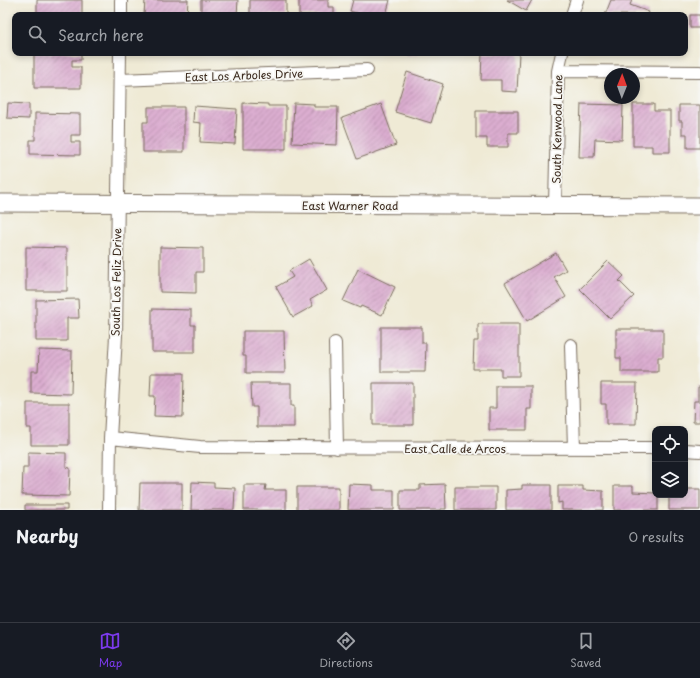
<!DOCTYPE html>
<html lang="en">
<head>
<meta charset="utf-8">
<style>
  :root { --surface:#171b24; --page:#20242c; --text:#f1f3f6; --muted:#9ea1a6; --line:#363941; --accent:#7c3aed }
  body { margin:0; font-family:"Playpen Sans",sans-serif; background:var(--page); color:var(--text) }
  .controls { position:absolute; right:12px; bottom:12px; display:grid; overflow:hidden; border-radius:8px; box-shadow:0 2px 6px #0003 }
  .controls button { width:36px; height:36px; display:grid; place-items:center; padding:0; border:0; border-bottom:1px solid var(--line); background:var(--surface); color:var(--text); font:20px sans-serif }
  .compass { position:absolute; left:604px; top:68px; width:36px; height:36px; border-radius:50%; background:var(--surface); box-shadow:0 2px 6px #0003; rotate:1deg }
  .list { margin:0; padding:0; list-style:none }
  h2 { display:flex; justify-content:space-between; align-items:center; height:52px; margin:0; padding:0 16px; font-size:17px }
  h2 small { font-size:13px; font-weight:400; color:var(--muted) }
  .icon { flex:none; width:22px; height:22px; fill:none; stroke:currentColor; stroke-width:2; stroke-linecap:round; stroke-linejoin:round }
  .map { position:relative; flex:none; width:700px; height:510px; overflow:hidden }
  .search { position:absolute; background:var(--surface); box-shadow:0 2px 6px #0003; left:12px; right:12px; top:12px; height:44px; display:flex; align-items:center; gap:10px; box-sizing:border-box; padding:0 14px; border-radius:8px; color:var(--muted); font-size:15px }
  .sheet { height:112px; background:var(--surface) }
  nav { display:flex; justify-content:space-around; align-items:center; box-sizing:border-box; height:56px; border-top:1px solid var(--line); background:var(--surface); font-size:11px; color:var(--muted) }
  nav a { display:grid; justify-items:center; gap:2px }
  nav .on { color:var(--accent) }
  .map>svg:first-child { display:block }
</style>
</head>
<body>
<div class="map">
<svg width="700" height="510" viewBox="0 0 700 510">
  <defs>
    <pattern id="building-hatch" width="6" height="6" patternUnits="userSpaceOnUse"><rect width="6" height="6" fill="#dbadd0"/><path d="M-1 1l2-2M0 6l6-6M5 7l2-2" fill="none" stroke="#b38da8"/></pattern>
  </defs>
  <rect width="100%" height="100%" fill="#f6f6f2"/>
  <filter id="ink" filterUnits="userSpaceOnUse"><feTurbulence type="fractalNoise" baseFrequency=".025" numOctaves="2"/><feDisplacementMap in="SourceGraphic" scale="8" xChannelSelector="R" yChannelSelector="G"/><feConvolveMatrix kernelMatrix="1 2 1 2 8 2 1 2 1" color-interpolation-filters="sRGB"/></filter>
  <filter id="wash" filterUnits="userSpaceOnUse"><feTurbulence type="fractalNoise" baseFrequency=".012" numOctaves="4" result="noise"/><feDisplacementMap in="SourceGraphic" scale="16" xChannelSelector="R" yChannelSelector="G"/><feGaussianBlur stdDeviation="0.9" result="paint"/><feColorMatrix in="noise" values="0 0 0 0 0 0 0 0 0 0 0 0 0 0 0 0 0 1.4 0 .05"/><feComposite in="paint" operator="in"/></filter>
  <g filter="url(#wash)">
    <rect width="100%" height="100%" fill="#efead5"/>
    <g id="blocks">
      <path fill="url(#building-hatch)" d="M 37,0 L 82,0 L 82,15 L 37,15 Z
        M 145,0 L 188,0 L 187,15 L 144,15 Z
        M 201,0 L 238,0 L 237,15 L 201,15 Z
        M 250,0 L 286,0 L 286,15 L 250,15 Z
        M 299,0 L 328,0 L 328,7 L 334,7 L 334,15 L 299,15 Z
        M 353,0 L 390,0 L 386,15 L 363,15 L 350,11 Z
        M 507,0 L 532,0 L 526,11 Z
        M 611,0 L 632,0 L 630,5 L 649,12 L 648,15 L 605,15 Z
        M 690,15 L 700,15 L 700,28 L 690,28 Z
        M 34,53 L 81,53 L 81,60 L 72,60 L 72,67 L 81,67 L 81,88 L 34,88 Z
        M 406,53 L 417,53 L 417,54 L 407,55 Z
        M 482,53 L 519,53 L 517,92 L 501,91 L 501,80 L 481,80 Z
        M 407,72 L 443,84 L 431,123 L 395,112 Z
        M 8,103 L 29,104 L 29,119 L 7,118 Z
        M 243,103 L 268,104 L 268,106 L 286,106 L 286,149 L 243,149 Z
        M 294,103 L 314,104 L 314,107 L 338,107 L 337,145 L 292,143 Z
        M 381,104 L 396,145 L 357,159 L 342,118 Z
        M 581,104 L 623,105 L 622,140 L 595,139 L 594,157 L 579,157 Z
        M 633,104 L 654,104 L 654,111 L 670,111 L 670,152 L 652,152 L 652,146 L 633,146 Z
        M 679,105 L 700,105 L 700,148 L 687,148 L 687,134 L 682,134 L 682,121 L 679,121 Z
        M 194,106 L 237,109 L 235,144 L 200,142 L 201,123 L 193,122 Z
        M 148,107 L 184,107 L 184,152 L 143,152 L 143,122 L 148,122 Z
        M 476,111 L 518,111 L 518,133 L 508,133 L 508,147 L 487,147 L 487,138 L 476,138 Z
        M 35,113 L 80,114 L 80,135 L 71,135 L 71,142 L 80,142 L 80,155 L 30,154 L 30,140 L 35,140 Z
        M 26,247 L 67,248 L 67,291 L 26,291 Z
        M 160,247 L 203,248 L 203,272 L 196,272 L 196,293 L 160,292 Z
        M 556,253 L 566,270 L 554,277 L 566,297 L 527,321 L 505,283 Z
        M 309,259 L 327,290 L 310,300 L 313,306 L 293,317 L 276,287 L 293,277 L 289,271 Z
        M 608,261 L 624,276 L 619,281 L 634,296 L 610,319 L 580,289 Z
        M 358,269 L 395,287 L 382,315 L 361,306 L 360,308 L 343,301 Z
        M 78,299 L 79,318 L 67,318 L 67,341 L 36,341 L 36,300 Z
        M 152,309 L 191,310 L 191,325 L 195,325 L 195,352 L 152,352 Z
        M 478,324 L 519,324 L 519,376 L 501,376 L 501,369 L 473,369 L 474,341 L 478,341 Z
        M 381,327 L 422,327 L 422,343 L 426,343 L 425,372 L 381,372 Z
        M 616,329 L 663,329 L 663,357 L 658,357 L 658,372 L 621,372 L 621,358 L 616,358 Z
        M 243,331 L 284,331 L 285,373 L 246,373 L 246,356 L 243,356 Z
        M 39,350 L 72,351 L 71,394 L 31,393 L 31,371 L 38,371 Z
        M 151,373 L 184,373 L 183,417 L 154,416 L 155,396 L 150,396 Z
        M 251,383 L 291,383 L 291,406 L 294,406 L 294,427 L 257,427 L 257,407 L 252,407 Z
        M 373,383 L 413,383 L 413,425 L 373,425 Z
        M 601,383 L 637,383 L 636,424 L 606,424 L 606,404 L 601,404 Z
        M 496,386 L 531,386 L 531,409 L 527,409 L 527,430 L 489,430 L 489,408 L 496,408 Z
        M 698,387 L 700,387 L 700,422 L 693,422 L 694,401 L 698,401 Z
        M 27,403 L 69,403 L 69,445 L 31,445 L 31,428 L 27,428 Z
        M 28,452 L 66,453 L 66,467 L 70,468 L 69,496 L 22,495 L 23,468 L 28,468 Z
        M 192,482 L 214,483 L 214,487 L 235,488 L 234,510 L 191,510 Z
        M 140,483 L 182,483 L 182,510 L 139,510 Z
        M 349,484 L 373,485 L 373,490 L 394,490 L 394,510 L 348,510 Z
        M 445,484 L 446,509 L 441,509 L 441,510 L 400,510 L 400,490 L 420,490 L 420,485 Z
        M 244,485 L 266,485 L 265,490 L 286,490 L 286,510 L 244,510 Z
        M 522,485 L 551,485 L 551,510 L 506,510 L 506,490 L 522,489 Z
        M 558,486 L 583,486 L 583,490 L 603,491 L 603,510 L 562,510 L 562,502 L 558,503 Z
        M 614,486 L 633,486 L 633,492 L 655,493 L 655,495 L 658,495 L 658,510 L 614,510 Z
        M 297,487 L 339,487 L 339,510 L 297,510 Z
        M 455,487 L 496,487 L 496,510 L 455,510 Z
        M 685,489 L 700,489 L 700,510 L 669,510 L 669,495 L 685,495 Z
        M 25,505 L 67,505 L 67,510 L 25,510 Z"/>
    </g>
  </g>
  <g filter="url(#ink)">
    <use href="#blocks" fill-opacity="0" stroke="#7a6d5e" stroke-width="1"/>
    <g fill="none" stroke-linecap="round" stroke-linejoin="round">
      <defs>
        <path id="street" d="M 121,15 L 121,0
          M 572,15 L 577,0
          M 558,71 L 700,72
          M 120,80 L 367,70
          M 555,205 L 558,71 L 562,53
          M 335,343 L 337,448
          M 571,345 L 574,448
          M 110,438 L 200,447 L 655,448
          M 685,450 L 700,451
          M 109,510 L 110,438 L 116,336 L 120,53"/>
        <path id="secondary" d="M 0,203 L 700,206"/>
      </defs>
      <use href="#street" stroke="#7a6d5e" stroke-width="14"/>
      <use href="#secondary" stroke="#7a6d5e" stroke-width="19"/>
      <use href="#street" stroke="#fff" stroke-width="12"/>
      <use href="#secondary" stroke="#fff" stroke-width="17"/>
    </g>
  </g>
  <g text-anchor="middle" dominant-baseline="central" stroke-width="3.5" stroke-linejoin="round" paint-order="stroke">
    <g font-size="11" fill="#3b2a1e" stroke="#f6f6f2">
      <text transform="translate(244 75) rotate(-2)">East Los Arboles Drive</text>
      <text transform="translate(557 129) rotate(-89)">South Kenwood Lane</text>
      <text x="350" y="205">East Warner Road</text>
      <text transform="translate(116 282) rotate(-89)">South Los Feliz Drive</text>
      <text x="455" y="448">East Calle de Arcos</text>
    </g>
  </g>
</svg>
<div class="controls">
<button><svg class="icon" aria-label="locate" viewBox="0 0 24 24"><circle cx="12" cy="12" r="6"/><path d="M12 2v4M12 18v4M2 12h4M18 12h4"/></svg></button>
<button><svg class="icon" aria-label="layers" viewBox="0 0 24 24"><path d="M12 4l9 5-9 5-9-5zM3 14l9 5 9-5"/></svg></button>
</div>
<svg class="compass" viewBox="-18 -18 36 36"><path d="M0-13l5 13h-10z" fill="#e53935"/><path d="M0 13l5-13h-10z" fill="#9ea1a6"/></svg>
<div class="search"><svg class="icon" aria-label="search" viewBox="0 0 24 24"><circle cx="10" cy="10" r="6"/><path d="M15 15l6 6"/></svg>Search here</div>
</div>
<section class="sheet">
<h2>Nearby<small>0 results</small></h2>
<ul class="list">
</ul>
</section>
<nav>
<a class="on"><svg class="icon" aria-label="map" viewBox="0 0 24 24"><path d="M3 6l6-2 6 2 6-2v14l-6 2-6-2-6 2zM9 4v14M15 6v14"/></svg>Map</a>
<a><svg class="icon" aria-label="directions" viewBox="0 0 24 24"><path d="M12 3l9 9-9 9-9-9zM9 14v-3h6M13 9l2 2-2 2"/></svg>Directions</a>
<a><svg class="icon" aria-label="saved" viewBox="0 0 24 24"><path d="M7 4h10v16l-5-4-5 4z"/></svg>Saved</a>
</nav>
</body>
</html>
